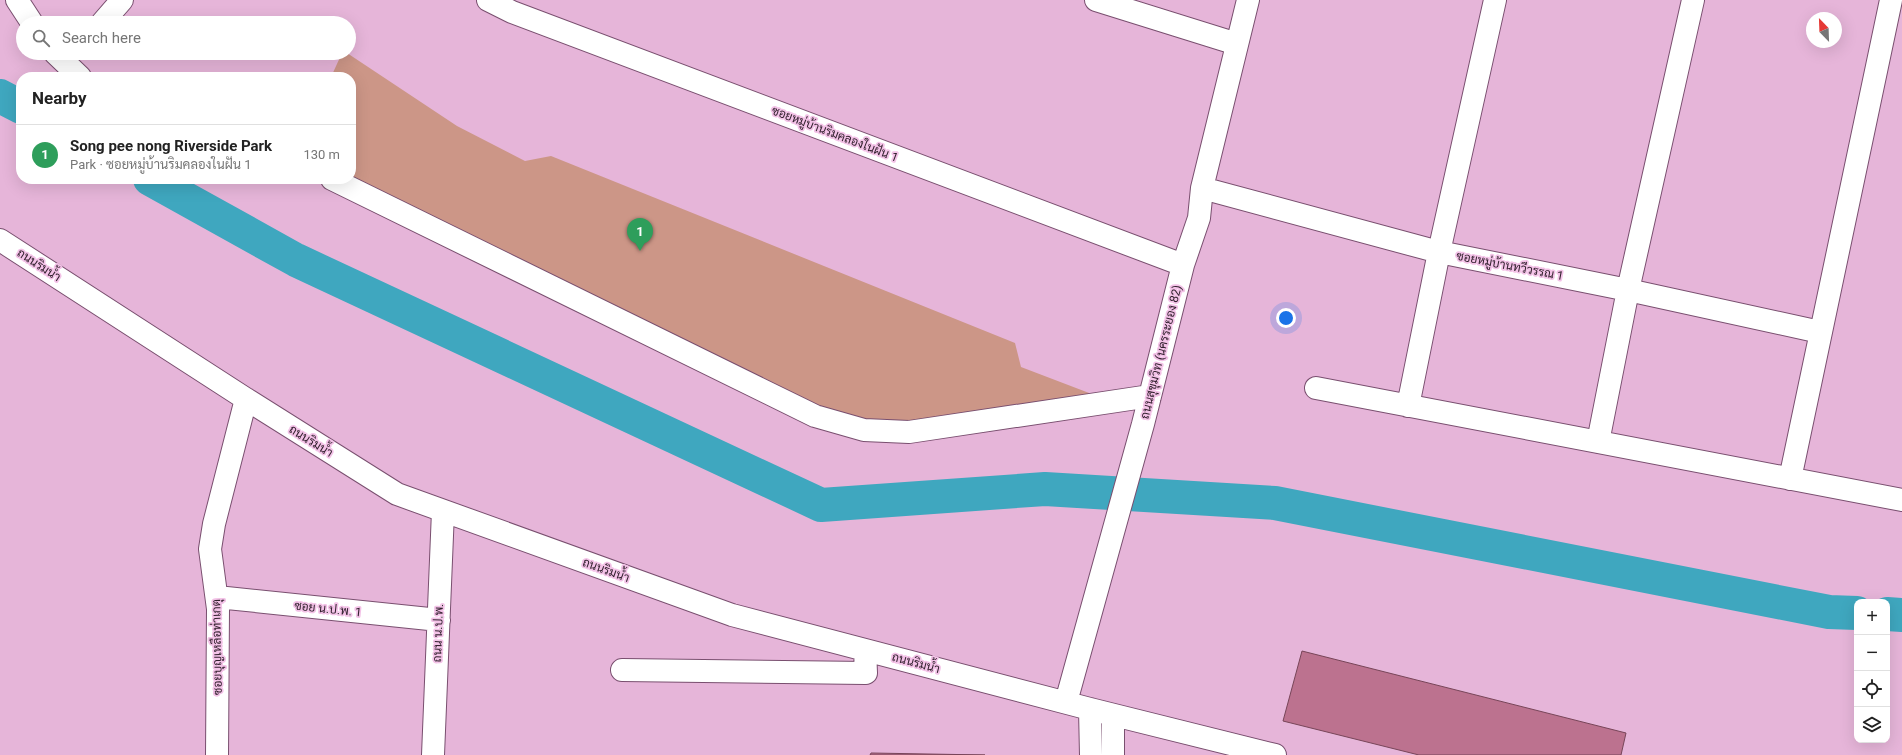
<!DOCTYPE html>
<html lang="en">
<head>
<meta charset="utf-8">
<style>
  :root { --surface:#fff; --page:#f2f2f2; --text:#222; --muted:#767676; --line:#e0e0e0; --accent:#7c3aed }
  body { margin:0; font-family:Roboto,Sarabun,sans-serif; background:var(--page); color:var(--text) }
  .controls { position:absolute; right:12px; bottom:12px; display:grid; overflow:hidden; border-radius:8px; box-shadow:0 4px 16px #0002 }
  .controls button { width:36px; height:36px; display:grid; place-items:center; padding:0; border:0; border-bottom:1px solid var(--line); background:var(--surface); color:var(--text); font:20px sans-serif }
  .compass { position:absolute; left:1806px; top:12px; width:36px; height:36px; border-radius:50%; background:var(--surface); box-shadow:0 4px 16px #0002; rotate:337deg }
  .you { position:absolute; left:1286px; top:318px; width:14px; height:14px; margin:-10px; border:3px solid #fff; border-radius:50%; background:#1a73e8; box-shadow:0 0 0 6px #1a73e833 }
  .badge { display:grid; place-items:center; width:26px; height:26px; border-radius:50%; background:var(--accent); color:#fff; font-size:13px; font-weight:700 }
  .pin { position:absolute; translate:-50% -33px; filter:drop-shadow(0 1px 2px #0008) }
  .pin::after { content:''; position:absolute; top:21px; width:14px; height:12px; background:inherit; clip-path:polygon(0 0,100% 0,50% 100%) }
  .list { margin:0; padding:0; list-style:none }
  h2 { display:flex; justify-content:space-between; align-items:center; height:52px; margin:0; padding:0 16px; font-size:17px }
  h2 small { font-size:13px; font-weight:400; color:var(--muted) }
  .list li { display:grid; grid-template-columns:26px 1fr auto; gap:12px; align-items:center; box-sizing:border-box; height:60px; padding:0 16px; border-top:1px solid var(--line) }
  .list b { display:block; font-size:15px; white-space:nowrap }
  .list p { margin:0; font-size:13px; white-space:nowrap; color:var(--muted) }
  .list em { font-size:13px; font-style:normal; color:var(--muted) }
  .icon { flex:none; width:22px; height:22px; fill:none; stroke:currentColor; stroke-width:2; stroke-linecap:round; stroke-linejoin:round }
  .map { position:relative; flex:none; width:1902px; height:755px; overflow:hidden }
  .search { position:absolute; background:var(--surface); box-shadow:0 4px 16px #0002; left:16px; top:16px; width:340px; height:44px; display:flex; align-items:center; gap:10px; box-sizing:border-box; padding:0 14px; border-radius:22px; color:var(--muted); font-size:15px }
  .panel { position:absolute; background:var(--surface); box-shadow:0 4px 16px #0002; left:16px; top:72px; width:340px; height:112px; border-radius:16px }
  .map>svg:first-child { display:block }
</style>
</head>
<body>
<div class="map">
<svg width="1902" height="755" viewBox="0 0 1902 755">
  <rect width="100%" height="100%" fill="#e6b5d9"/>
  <path fill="#cc9687" d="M 342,53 L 347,53 L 457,126 L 525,161 L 551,156 L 1015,343 L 1021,367 L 1097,396 L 906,425 L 867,423 L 816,410 L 351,179 L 351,77 L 331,77 Z"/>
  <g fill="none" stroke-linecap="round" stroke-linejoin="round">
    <path stroke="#3fa7bf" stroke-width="34" d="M 0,96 L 21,107
      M 150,179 L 296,260 L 821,505 L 1045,489 L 1275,503 L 1829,612 L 1857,613
      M 1887,614 L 1902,615"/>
  </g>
  <path fill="#bc728f" stroke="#774558" d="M 1302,651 L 1626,733 L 1621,755 L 1419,755 L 1283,721 Z
    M 871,753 L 985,755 L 870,755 Z"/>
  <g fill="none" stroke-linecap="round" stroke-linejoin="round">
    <defs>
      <path id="minor" d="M 17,0 L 32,23
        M 488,0 L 512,12 L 1183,265
        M 1096,0 L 1237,44
        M 102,23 L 122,0
        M 55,53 L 80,77
        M 332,179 L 815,416 L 864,430 L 909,432 L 1150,396
        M 1202,188 L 1439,252 L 1628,290 L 1820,332
        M 0,240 L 246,399 L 397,494 L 732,615 L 1090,709 L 1275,755
        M 1316,388 L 1902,500
        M 1408,406 L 1439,252 L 1495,0
        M 1598,442 L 1628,290 L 1693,0
        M 1790,479 L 1891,0
        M 217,597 L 439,620
        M 622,670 L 866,673 L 865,650
        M 1066,702 L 1143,424 L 1183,265 L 1199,218 L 1202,188 L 1248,0
        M 1090,709 L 1091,755
        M 217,755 L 218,609 L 210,549 L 214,524 L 246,399
        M 433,755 L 443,511
        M 1113,755 L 1113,715"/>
    </defs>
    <use href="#minor" stroke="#794f6f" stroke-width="24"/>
    <use href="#minor" stroke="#fff" stroke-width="22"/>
  </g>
  <g text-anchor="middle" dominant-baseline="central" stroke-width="3.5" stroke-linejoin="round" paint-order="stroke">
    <g font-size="12" fill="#33212f" stroke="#f3c2e7">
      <text transform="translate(835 134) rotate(21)">ซอยหมู่บ้านริมคลองในฝัน 1</text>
      <text transform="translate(39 265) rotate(33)">ถนนริมน้ำ</text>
      <text transform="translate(1510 266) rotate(11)">ซอยหมู่บ้านทวีวรรณ 1</text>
      <text transform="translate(1161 352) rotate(-76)">ถนนสุขุมวิท (นครระยอง 82)</text>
      <text transform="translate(311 441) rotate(32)">ถนนริมน้ำ</text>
      <text transform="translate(606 570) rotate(20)">ถนนริมน้ำ</text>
      <text transform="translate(328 609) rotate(6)">ซอย น.ป.พ. 1</text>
      <text transform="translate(438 633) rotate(-88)">ถนน น.ป.พ.</text>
      <text transform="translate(217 647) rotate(-91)">ซอยบุญเหลือท่าเกตุ</text>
      <text transform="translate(916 663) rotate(15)">ถนนริมน้ำ</text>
    </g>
  </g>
</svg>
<div class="controls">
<button>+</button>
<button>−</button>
<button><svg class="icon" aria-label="locate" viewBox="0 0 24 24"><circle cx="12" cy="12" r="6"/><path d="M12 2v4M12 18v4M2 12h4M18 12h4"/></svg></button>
<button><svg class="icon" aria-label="layers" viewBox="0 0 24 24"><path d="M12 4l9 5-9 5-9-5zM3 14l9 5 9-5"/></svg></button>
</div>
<svg class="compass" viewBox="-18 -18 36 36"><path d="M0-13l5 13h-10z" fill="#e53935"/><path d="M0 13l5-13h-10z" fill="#767676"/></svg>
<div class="you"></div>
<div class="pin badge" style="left:640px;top:251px;background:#2e9e5b">1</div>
<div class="search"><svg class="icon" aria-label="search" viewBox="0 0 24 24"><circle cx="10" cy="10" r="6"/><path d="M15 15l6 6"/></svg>Search here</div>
<section class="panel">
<h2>Nearby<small></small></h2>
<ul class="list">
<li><span class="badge" style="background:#2e9e5b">1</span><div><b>Song pee nong Riverside Park</b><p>Park · ซอยหมู่บ้านริมคลองในฝัน 1</p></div><em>130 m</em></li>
</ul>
</section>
</div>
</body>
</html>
